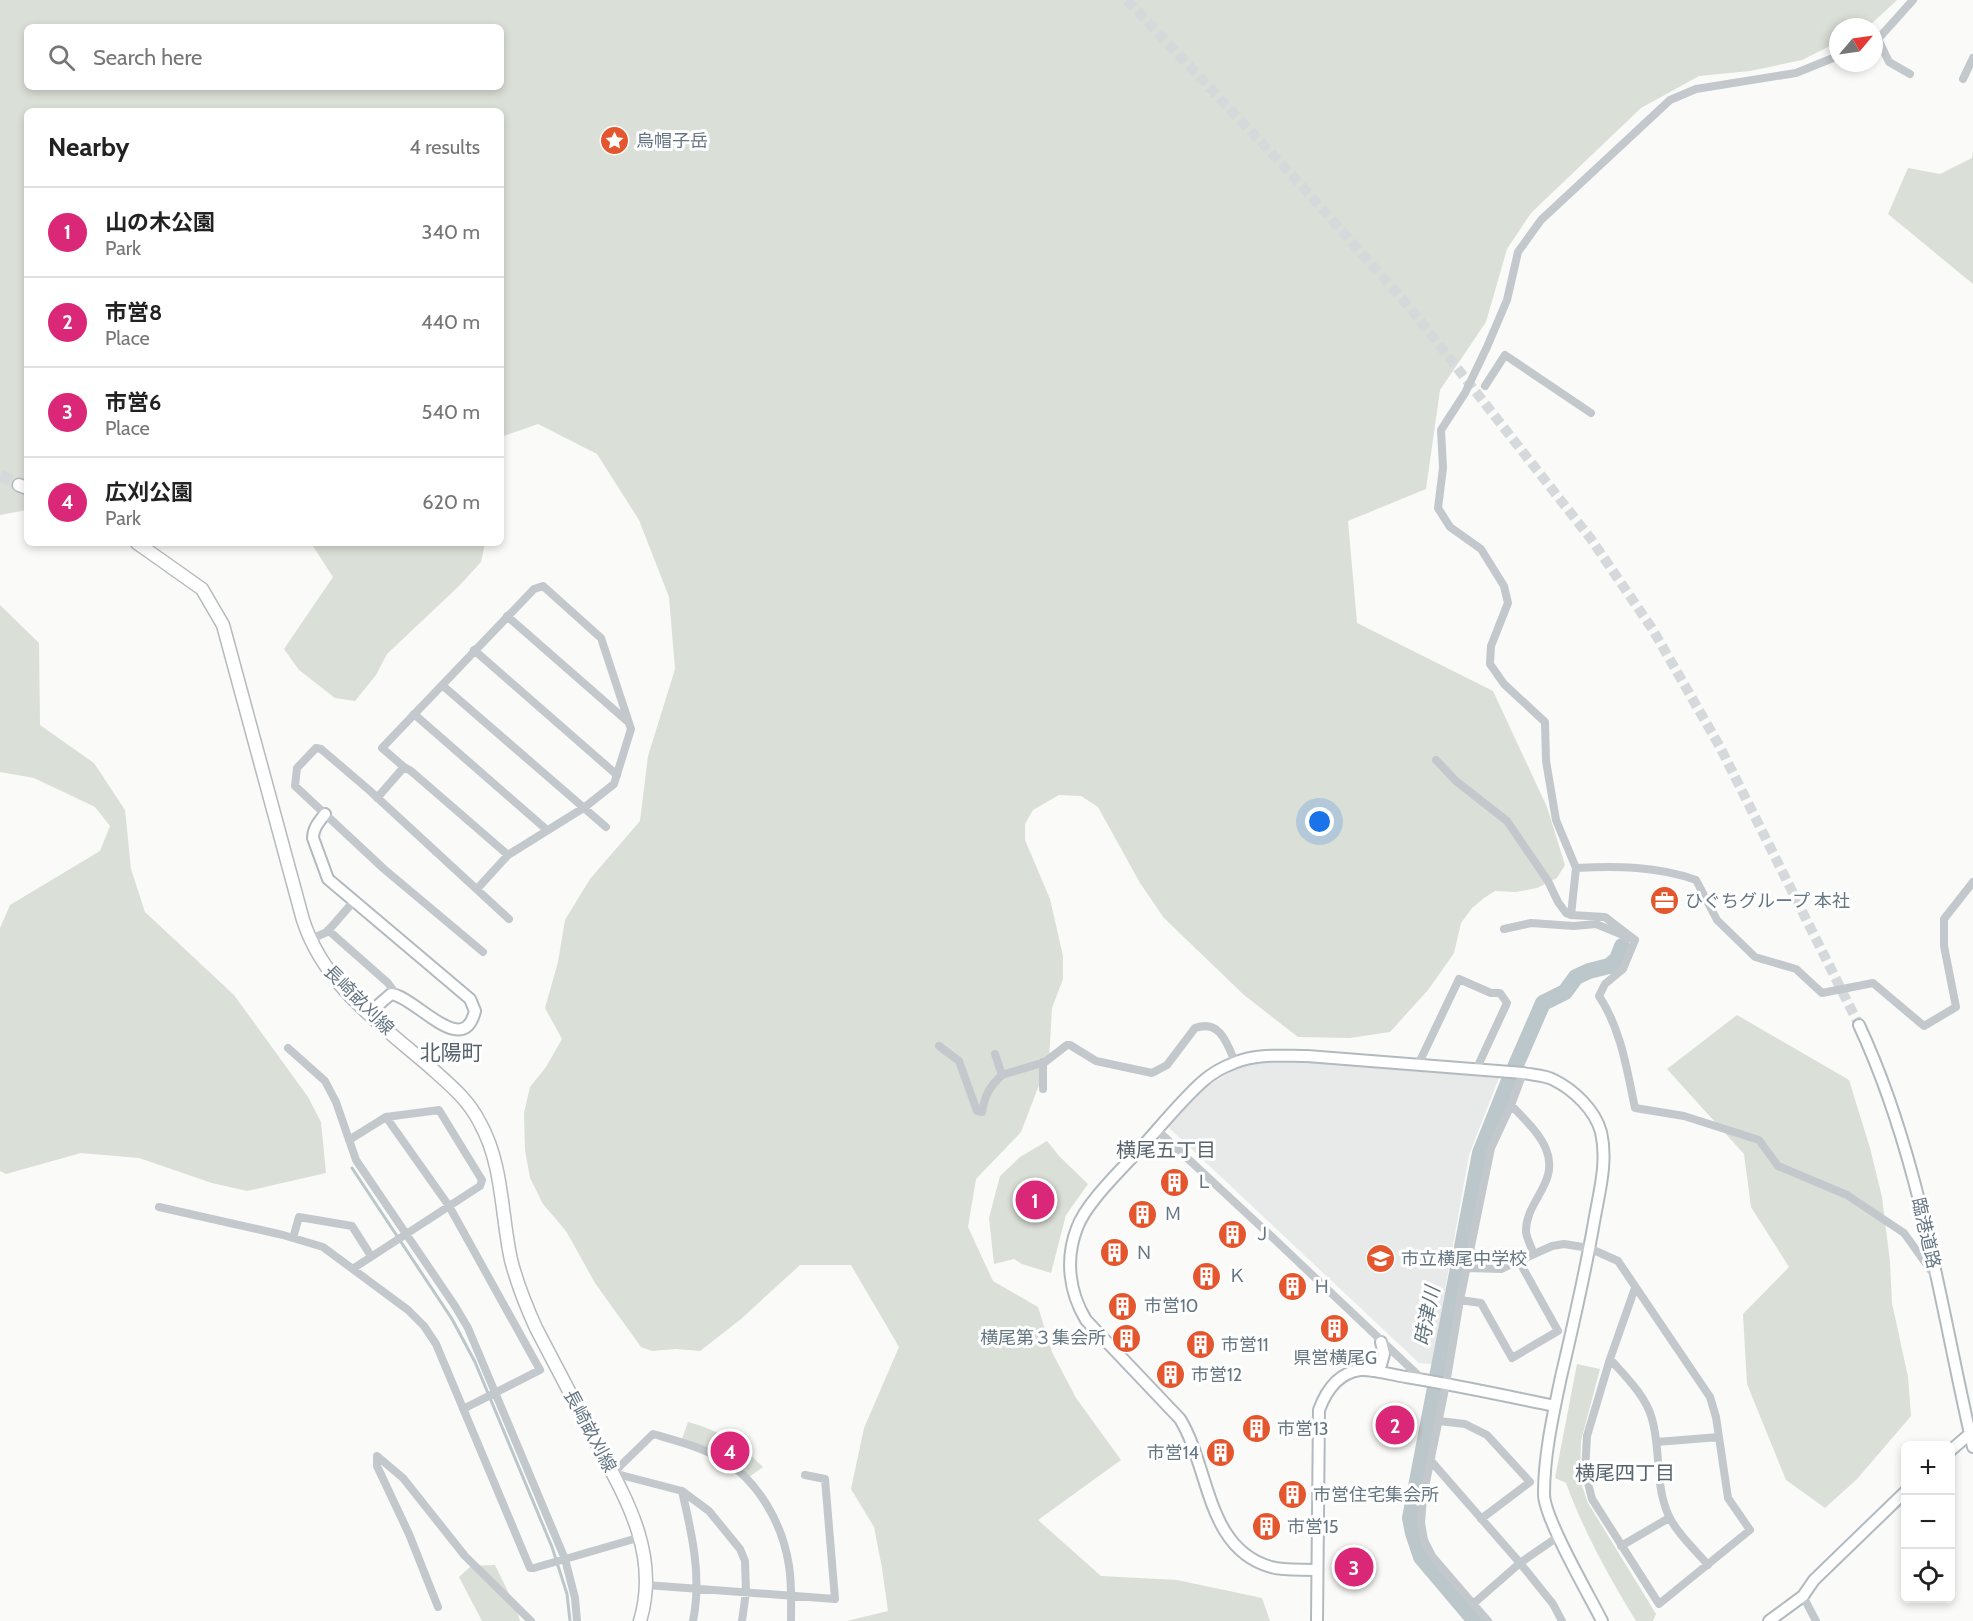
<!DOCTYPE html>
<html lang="en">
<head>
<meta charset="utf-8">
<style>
  :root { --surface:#fff; --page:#f6f6f6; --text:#222; --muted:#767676; --line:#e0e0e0; --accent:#db2777 }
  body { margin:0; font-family:Cabin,"Noto Sans JP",sans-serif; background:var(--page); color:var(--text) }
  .controls { position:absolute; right:18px; bottom:18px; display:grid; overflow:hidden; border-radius:9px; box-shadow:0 3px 9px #0003 }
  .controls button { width:54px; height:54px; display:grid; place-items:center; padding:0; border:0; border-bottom:2px solid var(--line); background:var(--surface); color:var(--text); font:30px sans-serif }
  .compass { position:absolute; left:1829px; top:18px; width:54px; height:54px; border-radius:50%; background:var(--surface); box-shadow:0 3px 9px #0003; rotate:61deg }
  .you { position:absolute; left:1320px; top:822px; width:21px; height:21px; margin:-15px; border:4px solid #fff; border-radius:50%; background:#1a73e8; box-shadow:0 0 0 9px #1a73e833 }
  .badge { display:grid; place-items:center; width:39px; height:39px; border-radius:50%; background:var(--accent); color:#fff; font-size:20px; font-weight:700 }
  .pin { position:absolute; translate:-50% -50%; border:3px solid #fff; box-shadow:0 2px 6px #0006 }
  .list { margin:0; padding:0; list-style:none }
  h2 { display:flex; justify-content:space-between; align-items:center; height:78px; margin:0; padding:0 24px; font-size:26px }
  h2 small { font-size:20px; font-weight:400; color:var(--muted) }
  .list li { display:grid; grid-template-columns:39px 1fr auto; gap:18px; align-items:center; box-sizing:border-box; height:90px; padding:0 24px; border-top:2px solid var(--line) }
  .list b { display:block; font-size:22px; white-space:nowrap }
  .list p { margin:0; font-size:20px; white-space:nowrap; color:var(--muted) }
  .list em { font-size:20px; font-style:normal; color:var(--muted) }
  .icon { flex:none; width:33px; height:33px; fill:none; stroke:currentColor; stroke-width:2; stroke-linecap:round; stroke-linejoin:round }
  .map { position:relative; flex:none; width:1973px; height:1621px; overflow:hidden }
  .search { position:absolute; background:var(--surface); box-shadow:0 3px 9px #0003; left:24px; top:24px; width:480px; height:66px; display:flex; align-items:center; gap:15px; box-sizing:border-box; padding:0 21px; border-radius:9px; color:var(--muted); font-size:22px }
  .panel { position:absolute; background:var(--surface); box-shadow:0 3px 9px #0003; left:24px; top:108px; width:480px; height:438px; border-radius:9px }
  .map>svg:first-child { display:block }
</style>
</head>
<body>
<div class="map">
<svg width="1973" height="1621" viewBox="0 0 1973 1621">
  <rect width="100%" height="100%" fill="#fafaf8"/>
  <path fill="#e8e9e9" d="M 1280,1060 L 1499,1078 L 1469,1155 L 1432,1364 L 1419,1363 L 1168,1127 L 1207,1086 L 1240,1066 Z"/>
  <path fill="#dadfd7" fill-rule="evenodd" d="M 0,0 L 1897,0 L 1868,27 L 1838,27 L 1838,42 L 1802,60 L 1750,71 L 1699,76 L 1641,108 L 1531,213 L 1507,249 L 1486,322 L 1440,390 L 1426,489 L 1348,521 L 1357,623 L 1493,691 L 1547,807 L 1565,865 L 1557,878 L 1537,888 L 1516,892 L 1495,891 L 1484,898 L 1472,908 L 1461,923 L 1454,953 L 1428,990 L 1390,1032 L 1350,1038 L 1298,1037 L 1244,995 L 1164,918 L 1140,883 L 1098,807 L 1081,796 L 1059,795 L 1033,810 L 1025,824 L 1025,840 L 1050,899 L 1063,956 L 1063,979 L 1052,1008 L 1049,1059 L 1021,1132 L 976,1179 L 968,1227 L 993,1281 L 1038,1307 L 1052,1352 L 1076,1398 L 1121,1460 L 1038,1520 L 1101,1576 L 1177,1580 L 1262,1598 L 1270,1621 L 847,1621 L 888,1611 L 882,1568 L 874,1527 L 851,1489 L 864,1428 L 899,1347 L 851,1265 L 800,1265 L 741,1319 L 700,1351 L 676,1349 L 652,1351 L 641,1347 L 595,1283 L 566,1231 L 543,1204 L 530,1178 L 525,1150 L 524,1113 L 530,1087 L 546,1067 L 562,1039 L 545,1008 L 558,962 L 565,920 L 590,879 L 640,821 L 648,756 L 675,669 L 669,597 L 639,520 L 597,454 L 538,424 L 501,437 L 501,111 L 27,111 L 27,510 L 0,515 ZM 27,27 L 501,27 L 501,87 L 27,87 Z
    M 1973,151 L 1973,284 L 1888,214 L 1908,168 L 1940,174 L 1972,158 Z
    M 311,543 L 485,543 L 481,562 L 459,586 L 387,654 L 376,675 L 355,701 L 335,698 L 299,670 L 284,649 L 333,577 Z
    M 0,605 L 39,643 L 40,725 L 94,763 L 125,810 L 131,869 L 145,912 L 234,995 L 308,1097 L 321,1122 L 326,1173 L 247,1191 L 212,1183 L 139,1158 L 81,1153 L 6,1174 L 0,1171 L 0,928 L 10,905 L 100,851 L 110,826 L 95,807 L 72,796 L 34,778 L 0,772 Z
    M 1737,1015 L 1849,1080 L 1870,1148 L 1882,1197 L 1890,1262 L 1892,1303 L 1908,1377 L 1911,1416 L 1857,1479 L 1825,1508 L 1786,1480 L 1747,1384 L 1743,1314 L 1789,1267 L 1751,1207 L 1744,1154 L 1667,1069 Z
    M 1047,1141 L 1060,1157 L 1088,1184 L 1066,1215 L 1051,1273 L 1022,1264 L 1014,1259 L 994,1264 L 989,1218 L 1000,1176 L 1020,1157 Z
    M 1577,1364 L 1600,1369 L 1581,1441 L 1580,1480 L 1588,1503 L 1656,1614 L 1653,1621 L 1636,1621 C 1609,1577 1584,1532 1566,1483 L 1555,1478 Z
    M 688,1422 C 721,1431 739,1443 763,1467 L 748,1478 L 708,1448 L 682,1439 Z
    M 495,1565 L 517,1610 L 520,1621 L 482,1621 L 459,1577 L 471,1566 Z"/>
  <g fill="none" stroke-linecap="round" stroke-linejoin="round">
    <path stroke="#bbc7cb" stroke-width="3" d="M 352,1168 L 452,1319 L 475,1362 L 552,1547 L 567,1594 L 570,1621"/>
    <path stroke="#bbc7cb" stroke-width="16" d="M 1475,1621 L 1421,1557 L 1413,1533 L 1410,1518 L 1480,1153 L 1508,1083 L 1543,1003 L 1565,992 L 1576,977 L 1589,971 L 1609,966 L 1617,959 L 1622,946"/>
    <path stroke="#d5d9db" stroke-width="10" stroke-dasharray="10 5" stroke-linecap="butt" d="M 1127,0 L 1292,175 L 1411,309 L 1591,539 L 1653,630 L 1720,747 L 1859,1025"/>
    <path stroke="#d5d9db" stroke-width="12" stroke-dasharray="12 6" stroke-linecap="butt" d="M 0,475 L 19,485"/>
    <defs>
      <path id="secondary" d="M 325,814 C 319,822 313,828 313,838 L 328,879 L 470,999 L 475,1011 C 463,1060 415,996 391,994 L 369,1013
        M 1859,1025 C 1921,1158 1940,1305 1973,1447
        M 1372,1371 L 1381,1365 L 1384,1354 L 1381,1342
        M 1950,1451 L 1973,1431
        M 1317,1570 C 1303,1569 1285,1571 1271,1567 C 1206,1549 1210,1468 1180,1419 L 1086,1320 C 1069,1292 1065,1259 1077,1228 C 1086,1203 1121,1170 1140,1149 C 1160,1127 1180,1102 1202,1082 C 1211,1074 1223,1067 1234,1063 C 1256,1053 1283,1056 1307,1056 L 1523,1073 C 1532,1075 1545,1075 1554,1080 C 1574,1090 1595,1110 1601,1132 C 1608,1162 1599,1193 1594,1222 C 1585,1274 1573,1326 1561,1377 C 1553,1415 1544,1455 1544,1494 C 1544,1518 1589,1595 1602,1621
        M 1317,1621 L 1319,1410 C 1326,1391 1338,1373 1360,1370 C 1374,1369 1392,1375 1406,1377 C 1456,1385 1506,1396 1555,1406
        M 1769,1621 L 1803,1596 L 1814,1580 L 1906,1491"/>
      <path id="primary" d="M 19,485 L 27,488
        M 137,543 L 202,589 L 223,625 L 303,920 C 324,985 379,1023 429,1066 C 448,1083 468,1099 480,1123 C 503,1164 501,1214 511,1260 C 517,1283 526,1306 536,1328 C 555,1364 573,1399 592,1435 C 623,1493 661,1552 640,1621"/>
    </defs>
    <use href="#secondary" stroke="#b3babf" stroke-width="14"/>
    <use href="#primary" stroke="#b5babe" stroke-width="15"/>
    <path stroke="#c3c8cc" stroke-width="8" d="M 1878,39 L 1889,62 L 1910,74
      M 1874,41 L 1878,39 L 1913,0
      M 1963,79 L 1973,58
      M 1485,386 L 1505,355 L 1591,413
      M 507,616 L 627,721
      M 474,650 L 617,775
      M 442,685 L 606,827
      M 414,714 L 547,830
      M 1436,760 L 1456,781 L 1507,821 L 1548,881 L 1558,902 L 1566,913 L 1571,915
      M 404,767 L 411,771 L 508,855
      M 377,798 L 404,767 L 382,748 L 534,589 L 543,586 L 601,638 L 631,729 L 614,784 L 585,807 L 508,855 L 477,889
      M 1576,868 C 1617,866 1657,866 1696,880 L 1717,920 L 1755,957 L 1796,969 L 1822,993 L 1873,983 L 1924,1026 L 1956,1007 L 1944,946 L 1944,919 L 1973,882
      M 1504,929 L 1531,923 L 1574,926 L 1596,924 L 1635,940 L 1623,969 L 1605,984 L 1599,996 C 1621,1029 1627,1070 1635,1108 L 1684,1116 L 1759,1140 L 1778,1166 L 1847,1195 L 1904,1233 L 1935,1276
      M 328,930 L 388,983 L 396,994
      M 309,940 L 327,932 L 354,901
      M 1635,940 L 1605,917 L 1571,915 L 1576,868 L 1556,820 L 1546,761 L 1545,722 L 1504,684 L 1490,664 L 1491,646 L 1508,603 L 1504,586 L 1481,549 L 1450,527 L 1438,508 L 1443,468 L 1441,430 L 1465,393 L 1487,347 L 1507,300 L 1518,252 L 1541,220 L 1670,100 L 1696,89 L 1796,73 L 1838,56
      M 483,952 L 384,869 L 295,786 L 297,768 L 316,748 L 321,749 L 369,790 L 509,919
      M 939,1046 L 959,1061 L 977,1111 L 982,1112 C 985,1095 989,1087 1002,1075
      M 288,1048 L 325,1081 L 336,1102 L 356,1160 L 455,1306 L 468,1328 L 565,1559 L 575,1598 L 577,1621
      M 995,1054 L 1002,1075 L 1045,1062 L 1067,1045 L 1070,1045 L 1096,1061 L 1152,1073 L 1167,1065 L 1195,1028 C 1220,1019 1227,1043 1235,1062
      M 1043,1062 L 1043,1089
      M 1418,1065 L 1459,979 L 1491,993 L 1500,993 L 1507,1003 L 1476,1070
      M 1511,1105 C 1523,1118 1539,1132 1546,1149 C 1560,1183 1525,1201 1526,1232 C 1527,1239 1531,1247 1534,1254
      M 386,1117 L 449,1206 L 540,1370 L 463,1409
      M 1157,1130 L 1271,1236 L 1421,1378
      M 349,1140 L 386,1117 L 439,1110 L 482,1180 L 480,1186 L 354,1268
      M 159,1207 L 283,1235 L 323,1247 L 408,1310 L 424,1326 L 436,1344 L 530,1568 L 534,1568 L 641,1537
      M 293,1238 L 299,1217 L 352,1226 L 371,1256
      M 1468,1268 L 1501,1269 L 1552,1246 L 1564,1244 L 1589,1248 L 1618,1261 L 1710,1397 L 1716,1417 L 1728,1498 L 1750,1530 L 1659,1604 L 1592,1499 L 1585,1471 L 1587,1436 L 1610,1359 L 1635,1288
      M 1460,1300 L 1481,1303 L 1512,1358 L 1558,1331 L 1519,1261
      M 1610,1359 C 1625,1376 1646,1396 1652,1419 C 1661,1450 1655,1485 1668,1514 C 1675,1531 1696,1551 1708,1565
      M 1439,1421 L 1465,1424 L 1487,1435 L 1530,1482 L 1481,1519
      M 1657,1442 L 1719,1437
      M 1431,1461 L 1520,1563 L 1553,1604 L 1562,1621
      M 613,1473 L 653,1434 C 677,1441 701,1447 722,1459 C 759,1481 783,1525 789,1566 C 792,1584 791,1603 791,1621
      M 613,1473 L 682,1491 L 709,1511 L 740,1549 L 745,1561 L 746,1592 L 742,1621
      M 682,1491 C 692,1534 702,1577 693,1621
      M 1621,1546 L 1669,1518
      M 646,1585 L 835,1599 L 825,1479 L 805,1475
      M 1803,1596 L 1816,1621
      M 1473,1604 L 1520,1563 L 1559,1536
      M 438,1607 L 409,1534 L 377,1466 L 377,1456 L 403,1478 L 465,1556 L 531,1621
      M 1488,1621 L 1432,1556 L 1424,1540 L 1421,1523 L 1423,1497 L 1446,1384 L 1460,1300 L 1491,1148 L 1511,1105 L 1523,1073"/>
    <use href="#secondary" stroke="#fff" stroke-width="10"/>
    <use href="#primary" stroke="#fff" stroke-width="12"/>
  </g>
  <defs>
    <symbol id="sight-disc" viewBox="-11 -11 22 22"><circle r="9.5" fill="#e4572e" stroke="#fff"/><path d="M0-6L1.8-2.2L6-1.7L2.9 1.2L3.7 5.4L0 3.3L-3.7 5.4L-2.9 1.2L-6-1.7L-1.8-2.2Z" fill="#fff"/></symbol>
    <symbol id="office-disc" viewBox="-11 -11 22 22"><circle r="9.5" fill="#e4572e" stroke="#fff"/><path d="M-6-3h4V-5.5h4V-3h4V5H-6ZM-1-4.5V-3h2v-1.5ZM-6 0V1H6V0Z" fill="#fff"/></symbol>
    <symbol id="building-disc" viewBox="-11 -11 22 22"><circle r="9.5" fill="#e4572e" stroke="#fff"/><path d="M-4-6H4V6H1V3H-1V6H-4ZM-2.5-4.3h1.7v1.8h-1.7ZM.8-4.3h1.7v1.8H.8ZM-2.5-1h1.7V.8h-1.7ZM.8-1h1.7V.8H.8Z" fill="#fff"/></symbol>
    <symbol id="school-disc" viewBox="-11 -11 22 22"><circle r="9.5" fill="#e4572e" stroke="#fff"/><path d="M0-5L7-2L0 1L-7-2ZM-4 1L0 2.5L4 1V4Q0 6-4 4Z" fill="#fff"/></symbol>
  </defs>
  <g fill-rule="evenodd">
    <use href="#sight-disc" x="598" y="124" width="33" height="33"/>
    <use href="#office-disc" x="1648" y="884" width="33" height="33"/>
    <use href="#building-disc" x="1158" y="1166" width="33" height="33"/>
    <use href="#building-disc" x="1126" y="1198" width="33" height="33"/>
    <use href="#building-disc" x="1216" y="1218" width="33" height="33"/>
    <use href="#building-disc" x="1098" y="1236" width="33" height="33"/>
    <use href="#school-disc" x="1364" y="1242" width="33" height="33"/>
    <use href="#building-disc" x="1190" y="1260" width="33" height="33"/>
    <use href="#building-disc" x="1276" y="1270" width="33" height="33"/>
    <use href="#building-disc" x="1106" y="1290" width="33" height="33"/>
    <use href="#building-disc" x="1318" y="1312" width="33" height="33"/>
    <use href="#building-disc" x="1110" y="1322" width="33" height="33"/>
    <use href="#building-disc" x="1184" y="1328" width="33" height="33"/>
    <use href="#building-disc" x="1154" y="1358" width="33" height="33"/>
    <use href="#building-disc" x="1240" y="1412" width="33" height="33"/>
    <use href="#building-disc" x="1204" y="1436" width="33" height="33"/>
    <use href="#building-disc" x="1276" y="1478" width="33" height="33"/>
    <use href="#building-disc" x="1250" y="1510" width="33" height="33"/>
  </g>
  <g text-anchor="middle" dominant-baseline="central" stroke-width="6" stroke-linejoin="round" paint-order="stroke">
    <g font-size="18" fill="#657683" stroke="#fff" text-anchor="start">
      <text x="636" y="141">烏帽子岳</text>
      <text x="1685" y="901">ひぐちグループ 本社</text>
      <text x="1195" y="1182">Ｌ</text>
      <text x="1164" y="1214">Ｍ</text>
      <text x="1253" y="1234">Ｊ</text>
      <text x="1135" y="1253">Ｎ</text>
      <text x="1401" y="1259">市立横尾中学校</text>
      <text x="1228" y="1276">Ｋ</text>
      <text x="1313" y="1287">Ｈ</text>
      <text x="1144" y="1306">市営10</text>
      <text x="1106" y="1338" text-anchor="end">横尾第３集会所</text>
      <text x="1221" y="1345">市営11</text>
      <text x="1335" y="1358" text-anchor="middle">県営横尾G</text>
      <text x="1191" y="1375">市営12</text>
      <text x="1277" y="1429">市営13</text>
      <text x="1199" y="1453" text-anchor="end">市営14</text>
      <text x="1313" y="1495">市営住宅集会所</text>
      <text x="1287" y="1527">市営15</text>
    </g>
    <g font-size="18" fill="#657683" stroke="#fff">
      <text transform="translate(359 1000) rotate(45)">長崎畝刈線</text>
      <text transform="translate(1926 1233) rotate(77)">臨港道路</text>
      <text transform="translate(590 1431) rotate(62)">長崎畝刈線</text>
    </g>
    <g font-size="20" fill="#57646e" stroke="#fff">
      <text x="1166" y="1150">横尾五丁目</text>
      <text x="1625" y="1473">横尾四丁目</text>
    </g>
    <g font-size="20" font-style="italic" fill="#60757c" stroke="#fff">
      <text transform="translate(1427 1316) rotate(-79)">時津川</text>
    </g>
    <g font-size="21" fill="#57646e" stroke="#fff">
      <text x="451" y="1052">北陽町</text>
    </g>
  </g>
</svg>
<div class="controls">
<button>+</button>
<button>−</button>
<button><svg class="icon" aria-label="locate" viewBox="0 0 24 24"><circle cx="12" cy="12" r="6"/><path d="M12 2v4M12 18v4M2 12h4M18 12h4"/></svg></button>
</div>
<svg class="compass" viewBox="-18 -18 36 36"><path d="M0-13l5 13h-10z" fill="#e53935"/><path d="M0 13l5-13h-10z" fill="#767676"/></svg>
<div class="you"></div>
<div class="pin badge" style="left:1035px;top:1200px">1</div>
<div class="pin badge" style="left:1395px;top:1425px">2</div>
<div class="pin badge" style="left:1354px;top:1567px">3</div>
<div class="pin badge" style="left:730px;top:1451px">4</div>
<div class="search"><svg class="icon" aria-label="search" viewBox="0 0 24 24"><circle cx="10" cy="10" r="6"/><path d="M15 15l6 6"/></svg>Search here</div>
<section class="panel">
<h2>Nearby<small>4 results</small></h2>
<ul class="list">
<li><span class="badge">1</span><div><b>山の木公園</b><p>Park</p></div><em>340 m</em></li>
<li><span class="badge">2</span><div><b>市営8</b><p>Place</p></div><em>440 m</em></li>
<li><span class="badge">3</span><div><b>市営6</b><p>Place</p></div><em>540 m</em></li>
<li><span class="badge">4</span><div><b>広刈公園</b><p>Park</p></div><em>620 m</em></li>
</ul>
</section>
</div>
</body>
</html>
